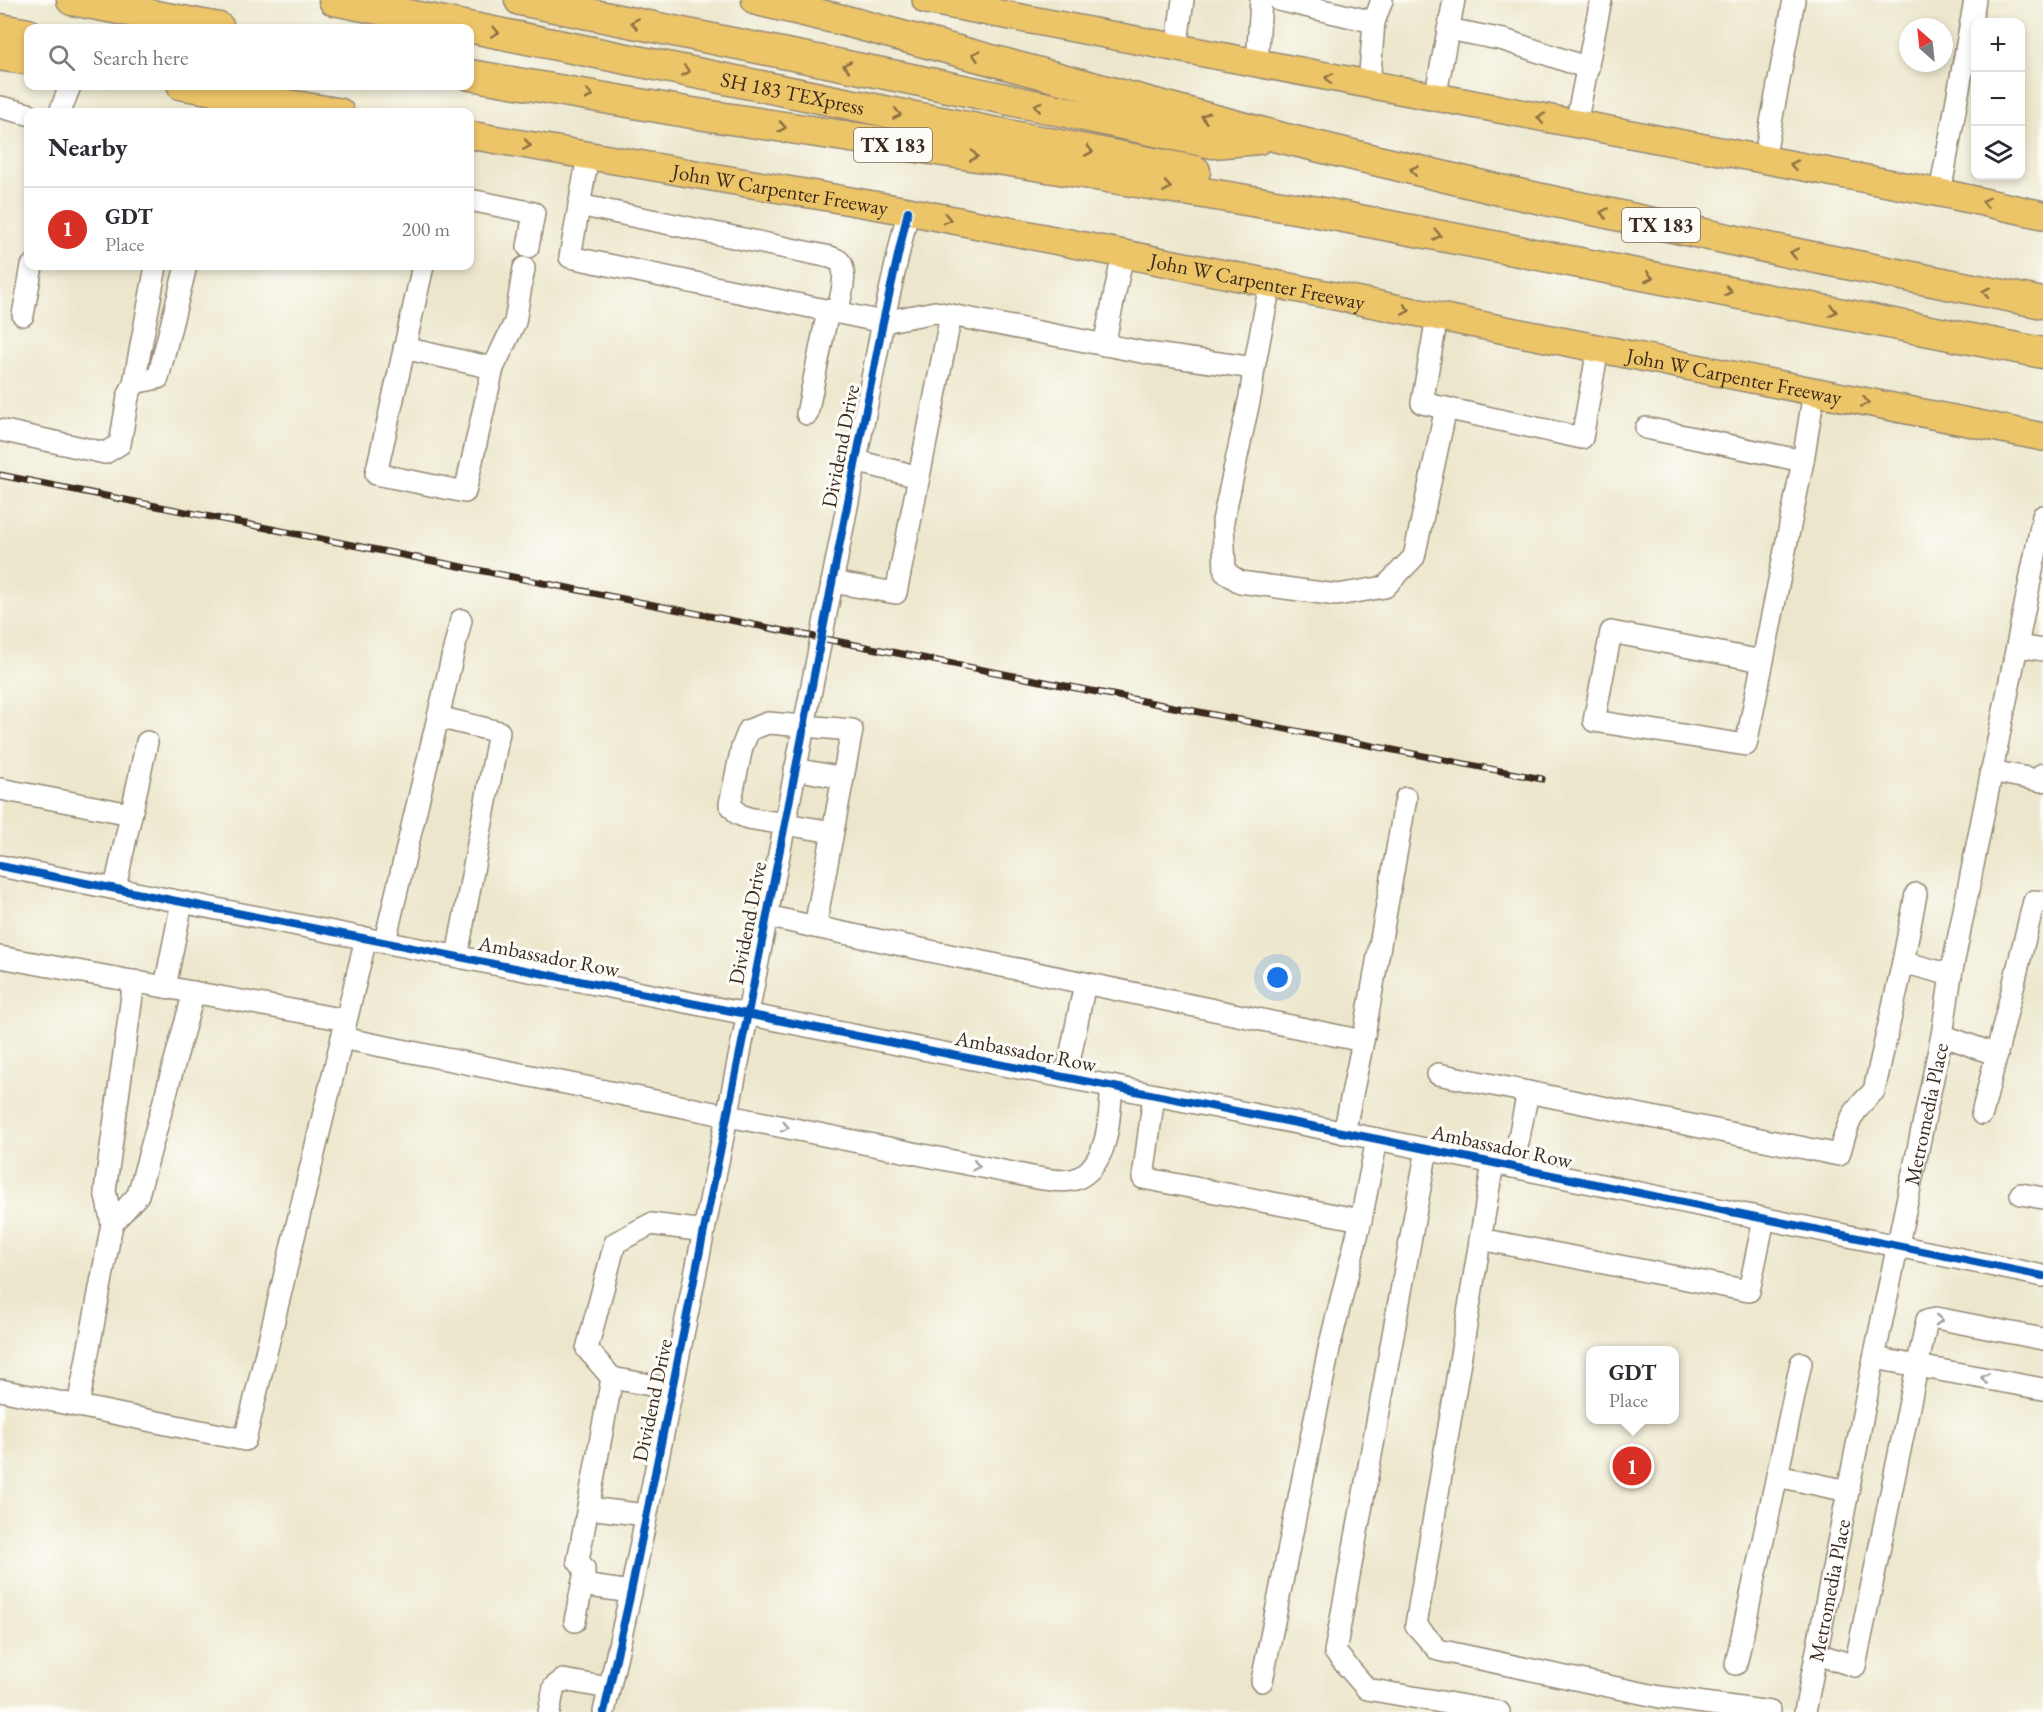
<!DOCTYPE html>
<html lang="en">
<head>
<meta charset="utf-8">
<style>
  :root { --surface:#fff; --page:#f2f2f3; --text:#2b2b33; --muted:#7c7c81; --line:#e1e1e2; --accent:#d93025 }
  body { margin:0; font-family:"EB Garamond",serif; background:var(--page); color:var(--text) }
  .controls { position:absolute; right:18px; top:18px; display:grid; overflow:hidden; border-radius:12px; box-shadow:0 3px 9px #0003 }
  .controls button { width:54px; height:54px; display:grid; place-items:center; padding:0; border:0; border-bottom:2px solid var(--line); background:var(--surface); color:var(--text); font:30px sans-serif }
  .compass { position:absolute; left:1899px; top:18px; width:54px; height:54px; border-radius:50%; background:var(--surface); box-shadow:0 3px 9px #0003; rotate:333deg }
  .you { position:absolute; left:1278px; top:978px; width:21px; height:21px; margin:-15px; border:4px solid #fff; border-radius:50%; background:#1a73e8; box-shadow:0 0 0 9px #1a73e833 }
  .badge { display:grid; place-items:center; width:39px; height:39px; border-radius:50%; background:var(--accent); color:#fff; font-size:20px; font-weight:700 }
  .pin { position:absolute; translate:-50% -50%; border:3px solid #fff; box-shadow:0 2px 6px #0006 }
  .popup { position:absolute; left:1586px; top:1346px; width:93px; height:78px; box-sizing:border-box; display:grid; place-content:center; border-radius:12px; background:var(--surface); filter:drop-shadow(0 2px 4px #0005); font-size:20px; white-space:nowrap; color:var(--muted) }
  .popup b { font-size:22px; color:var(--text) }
  .popup::after { content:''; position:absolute; left:50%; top:100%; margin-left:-12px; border:12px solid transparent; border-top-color:var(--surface) }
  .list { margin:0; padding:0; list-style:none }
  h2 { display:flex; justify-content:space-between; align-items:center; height:78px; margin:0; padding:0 24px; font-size:26px }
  h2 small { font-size:20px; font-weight:400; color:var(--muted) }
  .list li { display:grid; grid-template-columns:39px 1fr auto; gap:18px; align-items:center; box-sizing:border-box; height:84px; padding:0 24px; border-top:2px solid var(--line) }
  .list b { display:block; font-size:22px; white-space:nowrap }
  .list p { margin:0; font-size:20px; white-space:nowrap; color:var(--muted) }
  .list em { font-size:20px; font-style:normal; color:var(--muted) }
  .icon { flex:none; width:33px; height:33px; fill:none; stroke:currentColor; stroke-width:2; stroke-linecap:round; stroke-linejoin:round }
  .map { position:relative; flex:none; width:2043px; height:1712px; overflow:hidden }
  .search { position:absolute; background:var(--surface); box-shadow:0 3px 9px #0003; left:24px; top:24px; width:450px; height:66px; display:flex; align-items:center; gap:15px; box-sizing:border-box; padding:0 21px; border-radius:12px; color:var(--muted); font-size:22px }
  .panel { position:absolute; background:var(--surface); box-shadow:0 3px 9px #0003; left:24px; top:108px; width:450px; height:162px; border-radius:12px }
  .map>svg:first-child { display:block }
</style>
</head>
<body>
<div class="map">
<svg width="2043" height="1712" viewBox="0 0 2043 1712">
  <rect width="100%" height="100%" fill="#fdfcf7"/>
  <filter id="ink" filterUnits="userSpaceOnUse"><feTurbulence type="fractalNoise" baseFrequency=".0167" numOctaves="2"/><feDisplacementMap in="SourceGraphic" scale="12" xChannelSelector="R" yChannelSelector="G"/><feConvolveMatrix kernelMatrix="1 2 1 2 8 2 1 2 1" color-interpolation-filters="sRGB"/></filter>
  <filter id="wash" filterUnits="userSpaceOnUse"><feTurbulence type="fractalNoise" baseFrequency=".008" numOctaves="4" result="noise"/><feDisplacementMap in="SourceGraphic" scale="24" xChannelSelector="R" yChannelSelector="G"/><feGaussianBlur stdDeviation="1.35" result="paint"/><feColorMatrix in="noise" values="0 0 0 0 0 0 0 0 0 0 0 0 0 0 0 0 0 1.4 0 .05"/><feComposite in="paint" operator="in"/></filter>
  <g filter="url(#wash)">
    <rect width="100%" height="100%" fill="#ece7cc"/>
  </g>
  <g filter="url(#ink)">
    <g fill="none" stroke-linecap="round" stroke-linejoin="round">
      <defs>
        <g id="minor">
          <path d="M 1279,0 L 1374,22 L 1369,85"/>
          <path d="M 1374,22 L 1382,0"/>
          <path d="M 1448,29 L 1504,40 L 1588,68"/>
          <path d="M 1176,49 L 1183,0"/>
          <path d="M 1257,64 L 1261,0"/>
          <path d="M 1435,98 L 1454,0"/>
          <path d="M 0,107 L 28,114"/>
          <path d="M 60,112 L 70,86"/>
          <path d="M 1576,124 L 1601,0"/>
          <path d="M 588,156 L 570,257 L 883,322 L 935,312 L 1147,353 L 1254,368 L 1270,284"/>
          <path d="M 1764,160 L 1794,0"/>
          <path d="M 1940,193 L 1975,0"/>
          <path d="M 470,200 L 534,213 L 528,247"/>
          <path d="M 579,205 L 830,257 C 833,258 836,259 839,261 C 849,269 840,301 837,313"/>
          <path d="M 23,315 L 32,266"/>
          <path d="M 1437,317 L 1422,403 L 1582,438 L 1598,349"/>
          <path d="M 1104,345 L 1123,254"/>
          <path d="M 404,348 L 493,368 L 465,492 L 376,474 L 423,266"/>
          <path d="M 493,368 L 515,322 L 524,268"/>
          <path d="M 1254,368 L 1251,392 L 1223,521 L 1225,572 L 1240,582 L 1337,595 L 1385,587 L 1414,557 L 1446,408"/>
          <path d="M 134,383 L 156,266"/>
          <path d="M 807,414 L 828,311"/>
          <path d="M 1646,428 L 1803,461 L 1814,392"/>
          <path d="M 0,430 L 105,453 L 120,444 L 128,397 L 134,383 L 158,378 L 186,266"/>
          <path d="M 856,461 L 919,477"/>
          <path d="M 832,582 L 896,593 L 951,315"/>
          <path d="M 2017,646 L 2043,650"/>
          <path d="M 1762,661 L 1611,632 L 1594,721 L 1746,745 L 1803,461"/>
          <path d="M 438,717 L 499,732 L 457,956"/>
          <path d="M 795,769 L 843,778"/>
          <path d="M 1991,771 L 2042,781 L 2043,774"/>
          <path d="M 0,789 L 131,814"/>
          <path d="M 833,832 L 748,818 L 738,814 L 730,804 L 742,747 L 749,730 L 768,723 L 852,730 L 815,927 L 1363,1041 L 1344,1133"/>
          <path d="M 0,866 L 1377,1139 L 2043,1276"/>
          <path d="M 115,888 L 147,742"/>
          <path d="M 767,916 L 815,927"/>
          <path d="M 385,941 L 461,620"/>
          <path d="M 0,957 L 346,1020"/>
          <path d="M 1903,962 L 1951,975"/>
          <path d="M 134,981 L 105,1191 L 112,1224 L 138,1195 L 194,992"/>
          <path d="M 165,987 L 182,902"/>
          <path d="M 1942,1035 L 1997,1055"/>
          <path d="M 342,1038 L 1037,1178 C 1051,1180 1070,1184 1082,1176 C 1110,1158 1109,1115 1112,1086"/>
          <path d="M 1363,1041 L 1406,798"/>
          <path d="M 1438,1074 L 1528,1092 L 1513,1167"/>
          <path d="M 1066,1077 L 1085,983"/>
          <path d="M 1528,1092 L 1839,1155 C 1848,1124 1849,1114 1874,1091 L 1903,962 L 1916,894"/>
          <path d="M 1154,1095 L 1143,1178 L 1361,1220 L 1330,1344 L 1262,1681"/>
          <path d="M 1982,1114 L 2034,901 L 2043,902"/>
          <path d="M 1427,1149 L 1335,1652 L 1367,1689 L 1499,1712"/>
          <path d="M 1493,1163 L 1416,1625 L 1438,1650 L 1660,1697 L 1770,1712"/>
          <path d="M 2021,1194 L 2043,1198"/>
          <path d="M 1361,1220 L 1377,1139"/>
          <path d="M 1480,1239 L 1749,1291 L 1764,1219"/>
          <path d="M 1874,1358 L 2043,1389"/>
          <path d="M 1801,1363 L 1777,1476 L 1848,1491"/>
          <path d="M 612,1378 L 672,1389"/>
          <path d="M 0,1390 L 245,1440 L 366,938"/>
          <path d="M 78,1406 L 112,1224"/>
          <path d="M 588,1508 L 646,1515"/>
          <path d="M 582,1585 L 631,1592"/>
          <path d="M 575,1621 L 584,1577 L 584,1568 L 578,1561 L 612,1378 L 587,1349 L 615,1243 L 651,1224 L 704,1231"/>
          <path d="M 1817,1654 L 1855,1666 L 1927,1320 L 1936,1318 L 2043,1339"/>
          <path d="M 1736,1664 L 1777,1476"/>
          <path d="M 549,1712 L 554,1687 L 563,1680 L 609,1688"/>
          <path d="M 604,1712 L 631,1592 L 748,1013 L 883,322 L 908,211"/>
          <path id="s1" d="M 1805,1712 L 1874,1358 L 1942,1035 L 1951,975 L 2043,516"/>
        </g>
        <g id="major">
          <path d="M 926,0 L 1951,195 L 2043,215"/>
          <path d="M 0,57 L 28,61"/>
          <path d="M 181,86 L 340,112"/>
          <path id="s2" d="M 470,135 L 908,211 L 2043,437"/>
        </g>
        <g id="highway">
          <path d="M 72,0 L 219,28"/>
          <path id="s3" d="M 334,0 L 899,114 L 1195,171"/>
          <path d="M 520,0 L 906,78 L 1213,143 L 1258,139"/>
          <path d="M 757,0 L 842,20 L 1282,138 L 1500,190 L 1802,255 L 2043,303"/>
          <path d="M 0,29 L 28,34"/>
          <path d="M 470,75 L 698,114 L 1023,163 L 1318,212 L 2043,353"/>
          <path d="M 225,86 L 258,98"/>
        </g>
      </defs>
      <use href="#minor" stroke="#948875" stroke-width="24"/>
      <use href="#major" stroke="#948875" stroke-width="30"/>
      <use href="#highway" stroke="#948875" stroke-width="33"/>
      <use href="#minor" stroke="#fff" stroke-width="21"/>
      <use href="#major" stroke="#edc569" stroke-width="27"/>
      <use href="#highway" stroke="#edc569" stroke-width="30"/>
      <defs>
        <path id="rail" d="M 0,475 L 820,638 L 1542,779"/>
      </defs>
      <use href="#rail" stroke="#3b2a1e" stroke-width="7"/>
      <use href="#rail" stroke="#fdfcf7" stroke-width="4.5" stroke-dasharray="14" stroke-linecap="butt"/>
      <defs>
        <path id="cycleway" d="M 0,866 L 1377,1139 L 2043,1276
          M 604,1712 L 631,1592 L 748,1013 L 883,322 L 908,211"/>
      </defs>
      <use href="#cycleway" stroke="#fdfcf7" stroke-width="11"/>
      <use href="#cycleway" stroke="#0057b8" stroke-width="8"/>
    </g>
    <defs><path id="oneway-chevron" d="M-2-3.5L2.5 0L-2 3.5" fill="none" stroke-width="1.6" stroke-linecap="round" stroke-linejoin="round" transform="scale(1.5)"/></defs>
    <g stroke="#8b7040">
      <use href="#oneway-chevron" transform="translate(635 23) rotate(-169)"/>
      <use href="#oneway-chevron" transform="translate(495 32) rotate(11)"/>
      <use href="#oneway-chevron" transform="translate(976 55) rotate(-165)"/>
      <use href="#oneway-chevron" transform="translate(847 66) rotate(-169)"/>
      <use href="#oneway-chevron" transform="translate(686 71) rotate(11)"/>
      <use href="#oneway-chevron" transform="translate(1329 78) rotate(-169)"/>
      <use href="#oneway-chevron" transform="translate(589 95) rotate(10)"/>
      <use href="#oneway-chevron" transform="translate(1038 106) rotate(-168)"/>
      <use href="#oneway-chevron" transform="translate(897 114) rotate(11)"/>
      <use href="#oneway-chevron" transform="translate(1205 117) rotate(-165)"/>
      <use href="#oneway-chevron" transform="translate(1541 118) rotate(-169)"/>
      <use href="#oneway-chevron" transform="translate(782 127) rotate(9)"/>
      <use href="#oneway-chevron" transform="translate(527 145) rotate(10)"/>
      <use href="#oneway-chevron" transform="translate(1089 151) rotate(11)"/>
      <use href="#oneway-chevron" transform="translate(974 156) rotate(8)"/>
      <use href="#oneway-chevron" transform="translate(1794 165) rotate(-169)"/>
      <use href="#oneway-chevron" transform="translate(1414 170) rotate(-166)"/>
      <use href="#oneway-chevron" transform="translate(1167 187) rotate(9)"/>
      <use href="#oneway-chevron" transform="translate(1986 202) rotate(-168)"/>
      <use href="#oneway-chevron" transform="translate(1604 213) rotate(-168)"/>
      <use href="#oneway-chevron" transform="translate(947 219) rotate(11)"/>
      <use href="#oneway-chevron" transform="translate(1437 235) rotate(11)"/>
      <use href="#oneway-chevron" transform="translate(1794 253) rotate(-168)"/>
      <use href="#oneway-chevron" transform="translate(1649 277) rotate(11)"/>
      <use href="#oneway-chevron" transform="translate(1728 291) rotate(10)"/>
      <use href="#oneway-chevron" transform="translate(1986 292) rotate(-169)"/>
      <use href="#oneway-chevron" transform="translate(1406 310) rotate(11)"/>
      <use href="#oneway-chevron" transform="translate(1833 311) rotate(11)"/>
      <use href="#oneway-chevron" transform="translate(1865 402) rotate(11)"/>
    </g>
    <g stroke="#a79f9a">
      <use href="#oneway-chevron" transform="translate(785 1127) rotate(12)"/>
      <use href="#oneway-chevron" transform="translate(976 1166) rotate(12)"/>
      <use href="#oneway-chevron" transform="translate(1939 1320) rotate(1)"/>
      <use href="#oneway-chevron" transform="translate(1985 1378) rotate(-170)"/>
    </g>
  </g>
  <g text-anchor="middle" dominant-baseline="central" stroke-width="6" stroke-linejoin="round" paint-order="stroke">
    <g fill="#fdfcf7" stroke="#75695f" stroke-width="1.5">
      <rect x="854" y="128" width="78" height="34" rx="4.5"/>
      <rect x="1622" y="208" width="78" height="34" rx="4.5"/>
    </g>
    <g font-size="20" font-weight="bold" fill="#3b2a1e">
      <text x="893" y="145">TX 183</text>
      <text x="1661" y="225">TX 183</text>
    </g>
    <g font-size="21" fill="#3b2a1e" stroke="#fdfcf7">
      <text stroke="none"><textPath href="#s3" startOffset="468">SH 183 TEXpress</textPath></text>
      <text stroke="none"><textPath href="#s2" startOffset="315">John W Carpenter Freeway</textPath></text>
      <text stroke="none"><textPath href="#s2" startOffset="801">John W Carpenter Freeway</textPath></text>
      <text stroke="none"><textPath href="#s2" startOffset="1287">John W Carpenter Freeway</textPath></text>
      <text transform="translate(840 446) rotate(-79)">Dividend Drive</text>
      <text transform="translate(747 923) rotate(-79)">Dividend Drive</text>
      <text transform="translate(549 956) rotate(11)">Ambassador Row</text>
      <text transform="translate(1026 1051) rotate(11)">Ambassador Row</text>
      <text stroke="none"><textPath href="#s1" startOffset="610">Metromedia Place</textPath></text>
      <text transform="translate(1502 1146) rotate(12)">Ambassador Row</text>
      <text transform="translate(652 1400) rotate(-78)">Dividend Drive</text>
      <text stroke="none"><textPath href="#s1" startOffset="124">Metromedia Place</textPath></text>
    </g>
  </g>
</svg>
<div class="controls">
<button>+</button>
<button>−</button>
<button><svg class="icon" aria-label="layers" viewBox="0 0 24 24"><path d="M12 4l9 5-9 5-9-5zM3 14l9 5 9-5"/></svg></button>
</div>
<svg class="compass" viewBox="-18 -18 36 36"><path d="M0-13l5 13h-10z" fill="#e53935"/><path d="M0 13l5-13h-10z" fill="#7c7c81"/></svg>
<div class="you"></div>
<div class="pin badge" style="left:1632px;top:1466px">1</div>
<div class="popup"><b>GDT</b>Place</div>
<div class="search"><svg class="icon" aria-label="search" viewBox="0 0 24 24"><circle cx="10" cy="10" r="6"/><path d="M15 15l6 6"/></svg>Search here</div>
<section class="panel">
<h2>Nearby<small></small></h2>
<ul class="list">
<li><span class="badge">1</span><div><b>GDT</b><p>Place</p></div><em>200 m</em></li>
</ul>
</section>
</div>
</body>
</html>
